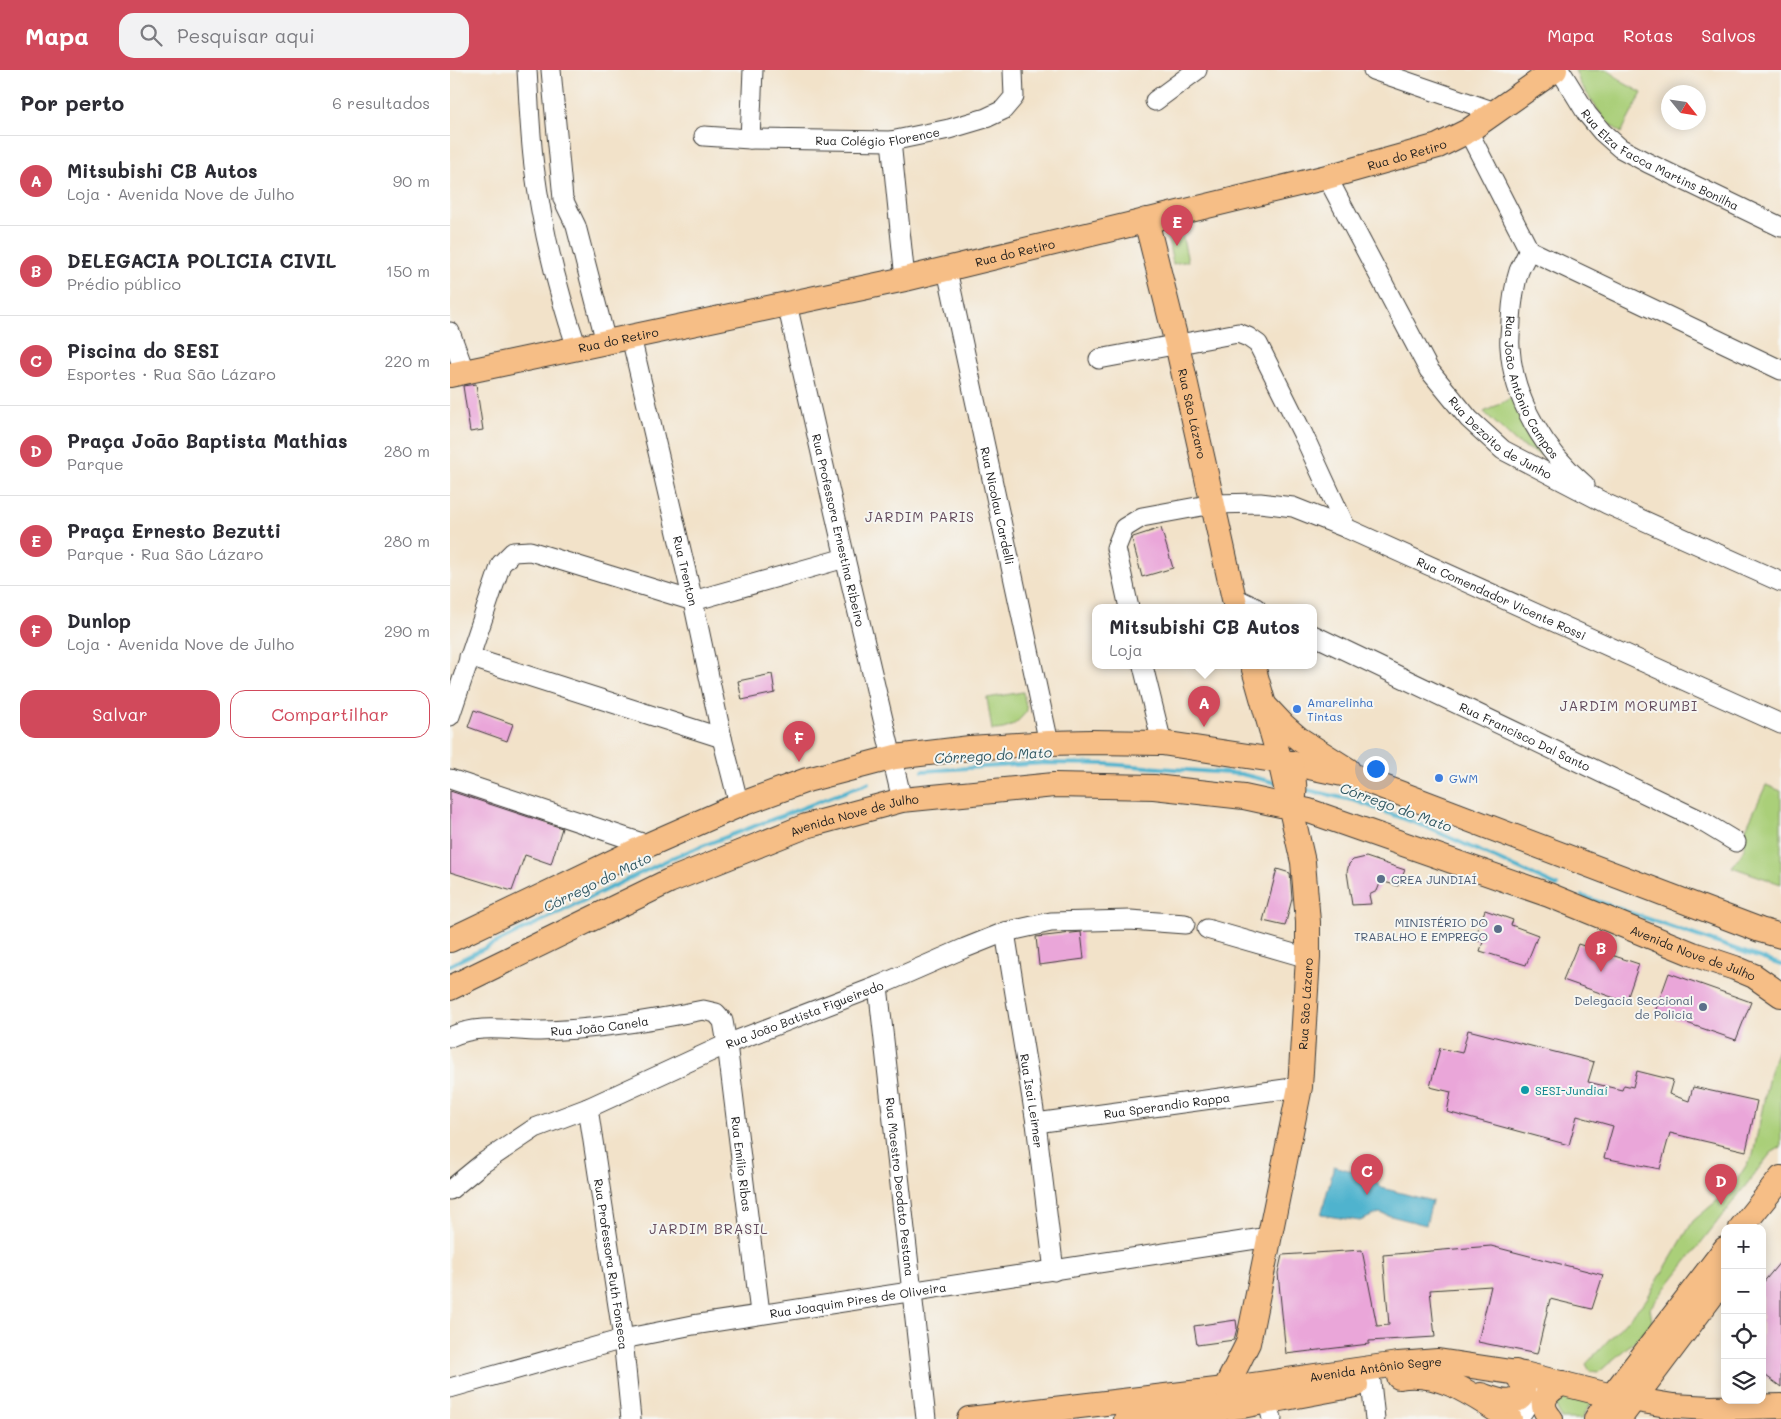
<!DOCTYPE html>
<html lang="pt">
<head>
<meta charset="utf-8">
<style>
  :root { --surface:#fff; --page:#f2f2f3; --text:#2b2b33; --muted:#7c7c81; --line:#e1e1e2; --accent:#d1495b }
  body { margin:0; font-family:Mali,sans-serif; background:var(--page); color:var(--text) }
  .controls { position:absolute; right:15px; bottom:15px; display:grid; overflow:hidden; border-radius:10px; box-shadow:0 2px 12px #0003 }
  .controls button { width:45px; height:45px; display:grid; place-items:center; padding:0; border:0; border-bottom:1px solid var(--line); background:var(--surface); color:var(--text); font:25px sans-serif }
  .compass { position:absolute; left:1211px; top:15px; width:45px; height:45px; border-radius:50%; background:var(--surface); box-shadow:0 2px 12px #0003; rotate:120deg }
  .you { position:absolute; left:925px; top:698px; width:18px; height:18px; margin:-12px; border:4px solid #fff; border-radius:50%; background:#1a73e8; box-shadow:0 0 0 8px #1a73e833 }
  .badge { display:grid; place-items:center; width:32px; height:32px; border-radius:50%; background:var(--accent); color:#fff; font-size:16px; font-weight:700 }
  .pin { position:absolute; translate:-50% -41px; filter:drop-shadow(0 1px 2px #0008) }
  .pin::after { content:''; position:absolute; top:26px; width:18px; height:15px; background:inherit; clip-path:polygon(0 0,100% 0,50% 100%) }
  .popup { position:absolute; left:642px; top:534px; width:225px; height:65px; box-sizing:border-box; display:grid; place-content:center; border-radius:10px; background:var(--surface); filter:drop-shadow(0 1px 4px #0005); font-size:16px; white-space:nowrap; color:var(--muted) }
  .popup b { font-size:19px; color:var(--text) }
  .popup::after { content:''; position:absolute; left:50%; top:100%; margin-left:-10px; border:10px solid transparent; border-top-color:var(--surface) }
  .list { margin:0; padding:0; list-style:none }
  h2 { display:flex; justify-content:space-between; align-items:center; height:65px; margin:0; padding:0 20px; font-size:21px }
  h2 small { font-size:16px; font-weight:400; color:var(--muted) }
  .list li { display:grid; grid-template-columns:32px 1fr auto; gap:15px; align-items:center; box-sizing:border-box; height:90px; padding:0 20px; border-top:1px solid var(--line) }
  .list b { display:block; font-size:19px; white-space:nowrap }
  .list p { margin:0; font-size:16px; white-space:nowrap; color:var(--muted) }
  .list em { font-size:16px; font-style:normal; color:var(--muted) }
  .actions { display:flex; gap:10px; padding:15px 20px }
  .actions a { flex:1; padding:11px 0; border:1px solid var(--accent); border-radius:15px; text-align:center; font-size:18px; color:var(--accent) }
  .actions .main { background:var(--accent); color:#fff }
  .icon { flex:none; width:28px; height:28px; fill:none; stroke:currentColor; stroke-width:2; stroke-linecap:round; stroke-linejoin:round }
  .map { position:relative; flex:none; width:1331px; height:1349px; overflow:hidden }
  header { display:flex; align-items:center; gap:30px; box-sizing:border-box; height:70px; padding:0 25px; background:var(--accent); color:#fff }
  header strong { font-size:24px }
  nav { display:flex; gap:28px; margin-inline-start:auto; font-size:18px }
  .search { width:350px; height:45px; background:var(--page); display:flex; align-items:center; gap:12px; box-sizing:border-box; padding:0 18px; border-radius:15px; color:var(--muted); font-size:19px }
  main { display:flex }
  aside { flex:1; background:var(--surface) }
  .map>svg:first-child { display:block }
</style>
</head>
<body>
<header>
<strong>Mapa</strong>
<div class="search"><svg class="icon" aria-label="search" viewBox="0 0 24 24"><circle cx="10" cy="10" r="6"/><path d="M15 15l6 6"/></svg>Pesquisar aqui</div>
<nav><a>Mapa</a><a>Rotas</a><a>Salvos</a></nav>
</header>
<main>
<aside>
<h2>Por perto<small>6 resultados</small></h2>
<ul class="list">
<li><span class="badge">A</span><div><b>Mitsubishi CB Autos</b><p>Loja · Avenida Nove de Julho</p></div><em>90 m</em></li>
<li><span class="badge">B</span><div><b>DELEGACIA POLICIA CIVIL</b><p>Prédio público</p></div><em>150 m</em></li>
<li><span class="badge">C</span><div><b>Piscina do SESI</b><p>Esportes · Rua São Lázaro</p></div><em>220 m</em></li>
<li><span class="badge">D</span><div><b>Praça João Baptista Mathias</b><p>Parque</p></div><em>280 m</em></li>
<li><span class="badge">E</span><div><b>Praça Ernesto Bezutti</b><p>Parque · Rua São Lázaro</p></div><em>280 m</em></li>
<li><span class="badge">F</span><div><b>Dunlop</b><p>Loja · Avenida Nove de Julho</p></div><em>290 m</em></li>
</ul>
<div class="actions"><a class="main">Salvar</a><a>Compartilhar</a></div>
</aside>
<div class="map">
<svg width="1331" height="1349" viewBox="0 0 1331 1349">
  <rect width="100%" height="100%" fill="#f6f6f2"/>
  <filter id="ink" filterUnits="userSpaceOnUse"><feTurbulence type="fractalNoise" baseFrequency=".02" numOctaves="2"/><feDisplacementMap in="SourceGraphic" scale="10" xChannelSelector="R" yChannelSelector="G"/><feConvolveMatrix kernelMatrix="1 2 1 2 8 2 1 2 1" color-interpolation-filters="sRGB"/></filter>
  <filter id="wash" filterUnits="userSpaceOnUse"><feTurbulence type="fractalNoise" baseFrequency=".0096" numOctaves="4" result="noise"/><feDisplacementMap in="SourceGraphic" scale="20" xChannelSelector="R" yChannelSelector="G"/><feGaussianBlur stdDeviation="1.12" result="paint"/><feColorMatrix in="noise" values="0 0 0 0 0 0 0 0 0 0 0 0 0 0 0 0 0 1.4 0 .05"/><feComposite in="paint" operator="in"/></filter>
  <g filter="url(#wash)">
    <rect width="100%" height="100%" fill="#f2e2c9"/>
    <path fill="#aacf79" stroke="#63764a" d="M 1125,0 L 1159,0 L 1172,12 L 1192,23 L 1171,63 L 1154,49 L 1130,13 Z
      M 730,156 L 738,191 L 723,194 L 716,160 Z
      M 1063,327 L 1097,383 L 1093,386 L 1067,373 L 1034,342 Z
      M 573,622 L 577,641 C 566,654 560,660 542,660 L 537,628 Z
      M 1316,715 L 1331,721 L 1331,814 L 1282,797 L 1295,779 L 1293,765 Z
      M 1331,972 L 1331,1077 L 1321,1083 L 1200,1238 L 1202,1251 L 1197,1260 L 1149,1302 L 1140,1301 L 1136,1294 L 1196,1230 L 1243,1151 L 1281,1119 L 1303,1085 L 1320,1001 Z
      M 1114,1321 L 1143,1331 L 1131,1349 L 1111,1349 L 1105,1333 Z"/>
    <path fill="#4fb3ce" stroke="#366875" d="M 884,1096 L 920,1106 L 932,1118 L 982,1131 L 976,1155 L 929,1143 L 910,1151 L 871,1145 Z"/>
    <g fill="none" stroke-linecap="round" stroke-linejoin="round">
      <path stroke="#4fb3ce" stroke-width="4" d="M 473,701 L 595,693 L 656,694 L 791,704 L 827,713
        M 853,719 L 906,731 L 974,756 L 1107,816
        M 1132,826 L 1331,895
        M 0,895 L 226,786 L 418,713"/>
    </g>
    <g id="blocks">
      <path fill="#eaa6d9" d="M 26,314 L 33,360 L 20,362 L 13,316 Z
        M 711,458 L 723,498 L 692,507 L 682,469 L 683,467 Z
        M 322,604 L 325,623 L 292,630 L 288,611 Z
        M 24,640 L 63,654 L 57,671 L 18,657 Z
        M 0,721 L 112,758 L 101,794 L 75,785 L 62,821 L 0,802 Z
        M 916,787 L 955,800 L 948,816 L 931,811 L 927,821 L 919,825 L 921,834 L 902,835 L 897,802 L 899,794 L 903,790 Z
        M 827,799 L 840,803 L 842,829 L 835,856 L 813,851 Z
        M 1035,840 L 1063,850 L 1061,855 L 1088,865 L 1076,895 L 1030,881 L 1033,872 L 1024,870 Z
        M 631,862 L 634,889 L 589,895 L 586,867 Z
        M 1128,874 L 1189,894 L 1176,932 L 1113,910 Z
        M 1219,903 L 1301,932 L 1286,970 L 1205,942 Z
        M 1018,960 L 1144,992 L 1138,1012 L 1172,1020 L 1174,1015 L 1183,1017 L 1187,1001 L 1223,1010 L 1219,1024 L 1239,1031 L 1243,1017 L 1307,1031 L 1296,1081 L 1220,1063 L 1210,1099 L 1154,1088 L 1163,1056 L 1127,1046 L 1119,1075 L 997,1042 L 1001,1022 L 980,1017 L 990,978 L 1012,983 Z
        M 1041,1176 L 1153,1205 L 1142,1239 L 1100,1229 L 1087,1284 L 1028,1272 L 1041,1216 L 980,1220 L 985,1267 L 919,1271 L 919,1274 L 836,1284 L 828,1203 L 832,1185 L 912,1180 L 927,1256 L 939,1255 L 933,1185 Z
        M 1331,1191 L 1331,1317 L 1312,1303 L 1312,1214 Z
        M 786,1250 L 787,1258 L 784,1270 L 747,1275 L 744,1256 Z"/>
    </g>
  </g>
  <g filter="url(#ink)">
    <use href="#blocks" fill-opacity="0" stroke="#3c3a36" stroke-width="1"/>
    <g fill="none" stroke-linecap="round" stroke-linejoin="round">
      <defs>
        <g id="minor">
          <path d="M 77,0 C 79,32 80,64 84,96 C 92,158 107,219 127,278"/>
          <path d="M 101,0 L 113,129 L 126,156 L 156,272"/>
          <path d="M 923,0 L 1045,42"/>
          <path id="s1" d="M 1110,0 L 1137,44 L 1152,62 L 1170,78 L 1198,93 L 1331,157"/>
          <path d="M 705,31 L 747,0"/>
          <path d="M 1018,61 L 1079,180 L 1331,300"/>
          <path id="s2" d="M 254,66 L 300,69 L 441,71 L 499,59 L 536,48 L 553,40 L 564,27 L 563,0"/>
          <path d="M 300,69 L 303,0"/>
          <path d="M 441,71 L 455,209"/>
          <path id="s3" d="M 877,107 L 979,300 L 1019,349 L 1053,380 L 1157,434 L 1331,512"/>
          <path id="s4" d="M 1079,180 C 1076,187 1072,194 1069,201 C 1064,216 1062,234 1061,250 C 1061,259 1059,268 1060,277 C 1063,330 1095,382 1135,415"/>
          <path id="s5" d="M 497,200 L 599,673"/>
          <path id="s6" d="M 337,234 L 395,488 L 452,730"/>
          <path d="M 0,262 L 15,303"/>
          <path id="s7" d="M 181,267 L 243,531 L 272,668 L 289,735"/>
          <path d="M 649,289 L 788,263 L 798,267 L 808,274 L 853,364 L 896,458"/>
          <path d="M 783,527 L 806,538"/>
          <path id="s8" d="M 679,538 L 666,478 L 674,458 L 692,447 L 763,434 L 810,433 L 843,437 L 896,458 L 1331,654"/>
          <path id="s9" d="M 863,565 L 1248,749 L 1286,772"/>
          <path d="M 19,587 L 272,668"/>
          <path d="M 693,596 L 712,673"/>
          <path d="M 0,646 L 51,494 L 63,482 L 80,481 L 243,531 L 395,488"/>
          <path d="M 0,709 L 198,775"/>
          <path d="M 757,859 L 858,888"/>
          <path id="s10" d="M 555,862 L 586,1053 L 604,1201"/>
          <path id="s11" d="M 428,916 L 476,1349"/>
          <path id="s12" d="M 0,967 C 31,953 58,961 90,961 C 145,960 199,951 253,940 L 266,943 L 273,951 L 277,974 L 310,1243"/>
          <path id="s13" d="M 138,1038 L 173,1269 L 181,1349"/>
          <path id="s14" d="M 586,1053 L 850,1017"/>
          <path id="s15" d="M 0,1120 L 33,1093 L 85,1058 L 138,1038 L 277,974 L 428,916 L 515,878 L 555,862 L 601,852 L 680,850 L 735,854"/>
          <path d="M 921,1312 L 925,1349"/>
          <path id="s16" d="M 0,1318 L 173,1269 L 243,1255 L 819,1167"/>
          <path d="M 818,1332 L 822,1349"/>
          <path d="M 1068,1349 L 1089,1317"/>
        </g>
        <g id="major">
          <path id="s17" d="M 696,150 L 727,274 L 786,538"/>
          <path id="s18" d="M 0,305 L 455,209 L 877,107 L 988,76 L 1018,61 L 1105,0"/>
          <path d="M 816,637 L 833,655 L 849,669 L 898,700"/>
          <path id="s19" d="M 840,737 L 859,741 L 1099,825 L 1243,884 L 1285,898 L 1304,906 L 1331,925"/>
          <path d="M 0,870 L 198,775 L 289,735 L 357,710 L 445,687 L 520,678 L 599,673 L 641,672 L 712,673 L 830,691 L 907,707 L 1310,860 L 1331,866"/>
          <path id="s20" d="M 0,918 L 219,811 L 356,756 L 452,730 L 604,715 L 704,717 L 794,727 L 840,737 C 848,726 843,706 841,693"/>
          <path d="M 1291,1158 L 1331,1108"/>
          <path d="M 949,1307 C 990,1299 1027,1328 1060,1349"/>
          <path id="s21" d="M 775,1319 L 798,1273 L 850,1017 L 858,888 L 858,852 L 853,792 L 830,691 L 803,596"/>
          <path d="M 1031,1325 C 1040,1328 1054,1334 1063,1331 C 1080,1327 1072,1311 1065,1302"/>
          <path id="s22" d="M 519,1349 L 775,1319 L 948,1294 L 988,1291 L 1074,1304 L 1162,1326 L 1223,1336 L 1261,1338 L 1331,1336"/>
          <path d="M 676,1349 L 792,1336 L 906,1315"/>
          <path d="M 1101,1349 C 1086,1332 1097,1321 1113,1313"/>
          <path d="M 1146,1349 L 1162,1326 L 1275,1179"/>
          <path d="M 1169,1349 L 1275,1208"/>
        </g>
      </defs>
      <use href="#minor" stroke="#3c3a36" stroke-width="21"/>
      <use href="#major" stroke="#3c3a36" stroke-width="26"/>
      <use href="#minor" stroke="#fff" stroke-width="19"/>
      <use href="#major" stroke="#f6be86" stroke-width="24"/>
    </g>
  </g>
  <g fill="#3f7fe0" stroke="#f6f6f2" stroke-width="2">
    <circle cx="847" cy="639" r="5"/>
    <circle cx="989" cy="708" r="5"/>
  </g>
  <g fill="#5c6f8a" stroke="#f6f6f2" stroke-width="2">
    <circle cx="931" cy="809" r="5"/>
    <circle cx="1048" cy="859" r="5"/>
    <circle cx="1253" cy="937" r="5"/>
  </g>
  <circle fill="#0f9aa8" stroke="#f6f6f2" stroke-width="2" cx="1075" cy="1020" r="5"/>
  <g text-anchor="middle" dominant-baseline="central" stroke-width="4" stroke-linejoin="round" paint-order="stroke">
    <g font-size="12" fill="#1c1c1c" stroke="#f6f6f2">
      <text stroke="none"><textPath href="#s2" startOffset="174">Rua Colégio Florence</textPath></text>
      <text stroke="none"><textPath href="#s18" startOffset="982">Rua do Retiro</textPath></text>
      <text stroke="none"><textPath href="#s1" startOffset="139">Rua Elza Facca Martins Bonilha</textPath></text>
      <text stroke="none"><textPath href="#s18" startOffset="578">Rua do Retiro</textPath></text>
      <text stroke="none"><textPath href="#s18" startOffset="172">Rua do Retiro</textPath></text>
      <text stroke="none"><textPath href="#s4" startOffset="145">Rua João Antônio Campos</textPath></text>
      <text stroke="none"><textPath href="#s17" startOffset="199">Rua São Lázaro</textPath></text>
      <text stroke="none"><textPath href="#s3" startOffset="318">Rua Dezoito de Junho</textPath></text>
      <text stroke="none"><textPath href="#s5" startOffset="241">Rua Nicolau Cardelli</textPath></text>
      <text stroke="none"><textPath href="#s6" startOffset="232">Rua Professora Ernestina Ribeiro</textPath></text>
      <text stroke="none"><textPath href="#s7" startOffset="240">Rua Trenton</textPath></text>
      <text stroke="none"><textPath href="#s8" startOffset="484">Rua Comendador Vicente Rossi</textPath></text>
      <text stroke="none"><textPath href="#s9" startOffset="235">Rua Francisco Dal Santo</textPath></text>
      <text stroke="none"><textPath href="#s20" startOffset="441">Avenida Nove de Julho</textPath></text>
      <text stroke="none"><textPath href="#s19" startOffset="429">Avenida Nove de Julho</textPath></text>
      <text stroke="none"><textPath href="#s21" startOffset="396">Rua São Lázaro</textPath></text>
      <text stroke="none"><textPath href="#s15" startOffset="398">Rua João Batista Figueiredo</textPath></text>
      <text stroke="none"><textPath href="#s12" startOffset="151">Rua João Canela</textPath></text>
      <text stroke="none"><textPath href="#s10" startOffset="171">Rua Isai Leirner</textPath></text>
      <text stroke="none"><textPath href="#s14" startOffset="132">Rua Sperandio Rappa</textPath></text>
      <text stroke="none"><textPath href="#s12" startOffset="424">Rua Emílio Ribas</textPath></text>
      <text stroke="none"><textPath href="#s11" startOffset="202">Rua Maestro Deodato Pestana</textPath></text>
      <text stroke="none"><textPath href="#s13" startOffset="158">Rua Professora Ruth Fonseca</textPath></text>
      <text stroke="none"><textPath href="#s16" startOffset="418">Rua Joaquim Pires de Oliveira</textPath></text>
      <text stroke="none"><textPath href="#s22" startOffset="410">Avenida Antônio Segre</textPath></text>
    </g>
    <g font-size="12" fill="#366cbe" stroke="#f6f6f2" text-anchor="start">
      <text x="857" y="632">Amarelinha<tspan x="857" dy="14">Tintas</tspan></text>
      <text x="999" y="708">GWM</text>
    </g>
    <g font-size="12" fill="#4e5e75" stroke="#f6f6f2" text-anchor="end">
      <text x="941" y="809" text-anchor="start">CREA JUNDIAÍ</text>
      <text x="1038" y="852">MINISTÉRIO DO<tspan x="1038" dy="14">TRABALHO E EMPREGO</tspan></text>
      <text x="1243" y="930">Delegacia Seccional<tspan x="1243" dy="14">de Policia</tspan></text>
    </g>
    <g font-size="12" fill="#0d838f" stroke="#f6f6f2" text-anchor="start">
      <text x="1085" y="1020">SESI-Jundiaí</text>
    </g>
    <g font-size="14" letter-spacing="1" fill="#644c5e" stroke="#f6f6f2">
      <text x="470" y="446">JARDIM PARIS</text>
      <text x="1179" y="635">JARDIM MORUMBI</text>
      <text x="259" y="1158">JARDIM BRASIL</text>
    </g>
    <g font-size="14" font-style="italic" fill="#305863" stroke="#f6f6f2">
      <text transform="translate(543 685) rotate(-3)">Córrego do Mato</text>
      <text transform="translate(946 737) rotate(20)">Córrego do Mato</text>
      <text transform="translate(147 812) rotate(-26)">Córrego do Mato</text>
    </g>
  </g>
</svg>
<div class="controls">
<button>+</button>
<button>−</button>
<button><svg class="icon" aria-label="locate" viewBox="0 0 24 24"><circle cx="12" cy="12" r="6"/><path d="M12 2v4M12 18v4M2 12h4M18 12h4"/></svg></button>
<button><svg class="icon" aria-label="layers" viewBox="0 0 24 24"><path d="M12 4l9 5-9 5-9-5zM3 14l9 5 9-5"/></svg></button>
</div>
<svg class="compass" viewBox="-18 -18 36 36"><path d="M0-13l5 13h-10z" fill="#e53935"/><path d="M0 13l5-13h-10z" fill="#7c7c81"/></svg>
<div class="you"></div>
<div class="pin badge" style="left:754px;top:657px">A</div>
<div class="popup"><b>Mitsubishi CB Autos</b>Loja</div>
<div class="pin badge" style="left:1151px;top:902px">B</div>
<div class="pin badge" style="left:917px;top:1125px">C</div>
<div class="pin badge" style="left:1271px;top:1135px">D</div>
<div class="pin badge" style="left:727px;top:176px">E</div>
<div class="pin badge" style="left:349px;top:692px">F</div>
</div>
</main>
</body>
</html>
